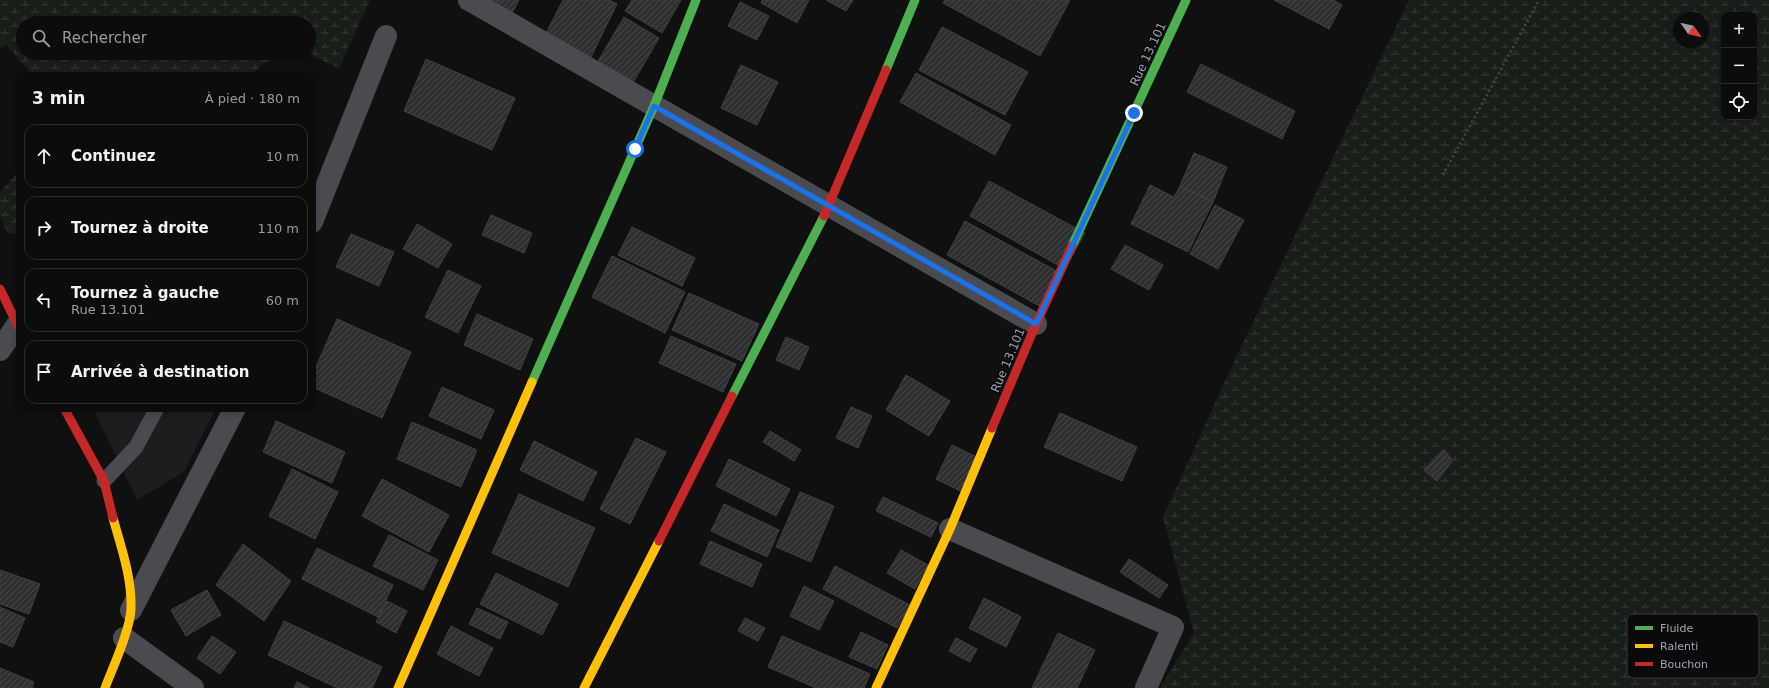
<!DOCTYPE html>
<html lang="fr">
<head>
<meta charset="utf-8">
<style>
  :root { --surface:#0c0c0c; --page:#151515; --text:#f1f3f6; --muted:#9a9b9d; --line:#2c2c2d }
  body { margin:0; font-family:"DejaVu Sans",sans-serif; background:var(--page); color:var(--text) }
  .controls { position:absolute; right:12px; top:12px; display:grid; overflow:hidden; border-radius:8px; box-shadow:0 2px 6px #0003 }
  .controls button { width:36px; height:36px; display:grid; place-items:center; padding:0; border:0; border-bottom:1px solid var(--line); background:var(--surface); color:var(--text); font:20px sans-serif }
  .compass { position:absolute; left:1673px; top:12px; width:36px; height:36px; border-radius:50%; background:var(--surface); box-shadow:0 2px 6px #0003; rotate:124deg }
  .stop { position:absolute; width:12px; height:12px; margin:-9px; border:3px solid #1a73e8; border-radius:50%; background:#fff }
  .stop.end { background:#1a73e8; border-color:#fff; box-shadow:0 1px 4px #0008 }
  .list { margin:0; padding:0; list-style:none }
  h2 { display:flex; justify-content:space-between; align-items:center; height:52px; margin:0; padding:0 16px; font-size:17px }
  h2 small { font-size:13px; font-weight:400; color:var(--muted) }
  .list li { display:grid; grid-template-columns:26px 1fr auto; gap:12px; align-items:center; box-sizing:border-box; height:64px; margin:0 8px 8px; padding:0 8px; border:1px solid var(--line); border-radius:12px }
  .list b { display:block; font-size:15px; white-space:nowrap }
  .list p { margin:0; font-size:13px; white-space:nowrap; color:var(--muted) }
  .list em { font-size:13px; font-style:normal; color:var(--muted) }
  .icon { flex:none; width:22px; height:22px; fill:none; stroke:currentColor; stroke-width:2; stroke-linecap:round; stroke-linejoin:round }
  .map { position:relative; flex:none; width:1769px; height:688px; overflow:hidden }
  .search { position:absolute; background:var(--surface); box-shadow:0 2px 6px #0003; left:16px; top:16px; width:300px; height:44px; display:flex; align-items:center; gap:10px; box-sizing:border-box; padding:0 14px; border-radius:22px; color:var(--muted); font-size:15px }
  .panel { position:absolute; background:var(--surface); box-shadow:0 2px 6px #0003; left:16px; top:72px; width:300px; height:340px; border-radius:12px }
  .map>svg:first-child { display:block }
</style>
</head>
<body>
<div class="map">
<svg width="1769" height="688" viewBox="0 0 1769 688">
  <defs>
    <pattern id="wetland-marsh" width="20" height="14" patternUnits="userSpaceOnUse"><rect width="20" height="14" fill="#181f19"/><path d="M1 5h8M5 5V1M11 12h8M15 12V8" fill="none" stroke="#363d38"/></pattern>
    <pattern id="building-hatch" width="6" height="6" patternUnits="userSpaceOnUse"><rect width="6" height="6" fill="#2f2f31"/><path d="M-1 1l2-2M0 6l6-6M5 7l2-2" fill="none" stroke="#4a4a4c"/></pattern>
  </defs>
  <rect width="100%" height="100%" fill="#101010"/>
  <path fill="#1d1d1f" d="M 93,408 L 216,408 L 184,472 L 137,500 Z"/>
  <path fill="url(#wetland-marsh)" fill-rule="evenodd" d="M 0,0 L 370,0 L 339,68 L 315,57 L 309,51 L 309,23 L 23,23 L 23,53 L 286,53 L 261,65 L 252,76 L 33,76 L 6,44 L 0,48 Z
    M 1409,0 L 1769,0 L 1769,688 L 1160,688 L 1194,633 L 1163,517 L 1232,366 ZM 1724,15 L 1754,15 L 1754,117 L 1724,117 ZM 1679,18 L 1703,18 L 1703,42 L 1679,42 Z
    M 20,170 L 20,232 L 8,234 L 0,215 L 0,192 Z"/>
  <path fill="url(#building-hatch)" stroke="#3e4044" d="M 483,0 L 519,0 L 509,19 Z
    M 563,0 L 609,0 L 617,4 L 591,57 L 545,35 Z
    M 632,0 L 681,0 L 662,33 L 625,11 Z
    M 762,0 L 809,0 L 797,23 L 761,3 Z
    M 826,0 L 853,0 L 846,11 Z
    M 945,0 L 1070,0 L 1040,56 L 943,3 Z
    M 1274,0 L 1333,0 L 1342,5 L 1329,29 Z
    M 740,2 L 769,16 L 757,40 L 728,26 Z
    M 624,17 L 659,38 L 634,81 L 598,61 Z
    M 942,27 L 1028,72 L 1005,115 L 919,70 Z
    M 426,59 L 515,98 L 492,150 L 404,111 Z
    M 1201,64 L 1295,111 L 1282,139 L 1187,92 Z
    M 741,65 L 778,82 L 757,125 L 721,108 Z
    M 916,73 L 1011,125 L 995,155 L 900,102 Z
    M 1194,153 L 1227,167 L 1213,202 L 1180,186 Z
    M 989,181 L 1085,233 L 1065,269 L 970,216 Z
    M 1150,185 L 1174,197 L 1180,186 L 1213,202 L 1188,252 L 1131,224 Z
    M 1215,205 L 1244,220 L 1218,269 L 1190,254 Z
    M 491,215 L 532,233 L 524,253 L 482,235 Z
    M 965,221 L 1062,274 L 1043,308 L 947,255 Z
    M 417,224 L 452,244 L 438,268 L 403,249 Z
    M 632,227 L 695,258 L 682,286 L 618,255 Z
    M 351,234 L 394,252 L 379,286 L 336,267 Z
    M 1125,245 L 1163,265 L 1149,290 L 1111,269 Z
    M 612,256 L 685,292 L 665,333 L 592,297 Z
    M 448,270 L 481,286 L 458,333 L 425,317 Z
    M 689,293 L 759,324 L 742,361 L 672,330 Z
    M 477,314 L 533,339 L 520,370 L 464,345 Z
    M 337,319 L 411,352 L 382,418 L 312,387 L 312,376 Z
    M 671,336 L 736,364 L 723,392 L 659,363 Z
    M 786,337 L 809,347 L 799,370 L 776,360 Z
    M 906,375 L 950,401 L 929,436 L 886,410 Z
    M 442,387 L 494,410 L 481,439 L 429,416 Z
    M 851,407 L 872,416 L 858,448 L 836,438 Z
    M 1060,413 L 1137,447 L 1122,481 L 1044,447 Z
    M 276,421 L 345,452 L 332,483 L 263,452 Z
    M 412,422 L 477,450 L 461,487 L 397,459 Z
    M 770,431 L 801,450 L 794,461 L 763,442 Z
    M 636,438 L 666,452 L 630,524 L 600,509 Z
    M 534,441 L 597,472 L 583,501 L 520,470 Z
    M 952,445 L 983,460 L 967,494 L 936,479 Z
    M 1443,450 L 1453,460 L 1437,481 L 1424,470 Z
    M 729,459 L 790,489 L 776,516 L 716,486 Z
    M 292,469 L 338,492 L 315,539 L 269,516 Z
    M 382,479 L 449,515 L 429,552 L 362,516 Z
    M 800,492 L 834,506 L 811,562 L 776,547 Z
    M 519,494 L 595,528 L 568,587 L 492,553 Z
    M 883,497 L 938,523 L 931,537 L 876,511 Z
    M 724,504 L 779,530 L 767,557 L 711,531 Z
    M 389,535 L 438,560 L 423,590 L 373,566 Z
    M 710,541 L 762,564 L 752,587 L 700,564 Z
    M 243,544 L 291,581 L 264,621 L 216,585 Z
    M 317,548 L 393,585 L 378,617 L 302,579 Z
    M 901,550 L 928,565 L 915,589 L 887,573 Z
    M 1129,559 L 1168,585 L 1159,598 L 1120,572 Z
    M 835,566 L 910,605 L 897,628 L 823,589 Z
    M 0,570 L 40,584 L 29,614 L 0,604 Z
    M 496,573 L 558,604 L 542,635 L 480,604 Z
    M 804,586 L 834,601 L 819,630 L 790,616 Z
    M 207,590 L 221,615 L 186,636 L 171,610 Z
    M 984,598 L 1021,617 L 1006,647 L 969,628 Z
    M 387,601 L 407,611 L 396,633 L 376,622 Z
    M 0,607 L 25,618 L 13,647 L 0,642 Z
    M 477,608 L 508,622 L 500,639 L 469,624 Z
    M 745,618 L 765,628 L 758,641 L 738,631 Z
    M 284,621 L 382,667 L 372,688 L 337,688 L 268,655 Z
    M 451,626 L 493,648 L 479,676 L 437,654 Z
    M 861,632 L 888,645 L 877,669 L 849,657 Z
    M 1058,633 L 1095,650 L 1077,688 L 1032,688 Z
    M 212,636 L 236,652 L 220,674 L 197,658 Z
    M 782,636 L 870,674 L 864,688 L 816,688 L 768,667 Z
    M 956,638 L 977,649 L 970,662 L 949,651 Z
    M 0,668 L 34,682 L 32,688 L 0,688 Z
    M 297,682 L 309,688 L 294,688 Z"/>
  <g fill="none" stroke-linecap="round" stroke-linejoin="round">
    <path stroke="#45474b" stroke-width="2.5" stroke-dasharray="2 3" stroke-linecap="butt" d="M 1443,175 L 1539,0"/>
    <path stroke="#4a4b50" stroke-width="15" d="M 104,481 L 136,447 L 157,408"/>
    <path stroke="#4a4b50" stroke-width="22" d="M 469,0 L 1036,324
      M 312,222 L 386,36
      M 0,350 L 17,325
      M 950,529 L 1173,627 L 1146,688
      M 131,610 L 235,408
      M 124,638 L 193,688"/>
    <path stroke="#4caf50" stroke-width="9" d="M 886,70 L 915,0
      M 1072,246 L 1186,0
      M 532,382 L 654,106 L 696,0
      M 732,396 L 824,216"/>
    <path stroke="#ffc107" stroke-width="9" d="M 105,688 C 113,667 130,630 131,609 C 132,577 121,547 113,518
      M 398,688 L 532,382
      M 584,688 L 659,541
      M 876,688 L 950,529 L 992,428"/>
    <path stroke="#c62828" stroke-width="9" d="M 824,216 L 886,70
      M 0,289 L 20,330
      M 64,408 L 104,481 L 113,518
      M 992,428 L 1036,324 L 1072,246
      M 659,541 L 732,396"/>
  </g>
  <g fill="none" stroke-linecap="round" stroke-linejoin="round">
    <path stroke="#1a73e8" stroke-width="5" d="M 635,149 L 654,106 L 1036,324 L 1134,113"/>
  </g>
  <g text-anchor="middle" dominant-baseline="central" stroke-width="3" stroke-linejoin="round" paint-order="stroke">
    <g font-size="12" fill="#9fa5b3" stroke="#0a0a0c">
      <text transform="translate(1148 54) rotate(-65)">Rue 13.101</text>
      <text transform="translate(1008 360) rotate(-67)">Rue 13.101</text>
    </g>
  </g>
  <rect x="1627" y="614" width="132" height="64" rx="6" fill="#0a0a0c" stroke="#37383e" stroke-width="1"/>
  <rect x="1635" y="626" width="18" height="4" fill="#4caf50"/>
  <rect x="1635" y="644" width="18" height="4" fill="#ffc107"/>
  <rect x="1635" y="662" width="18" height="4" fill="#c62828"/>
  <g font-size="11" fill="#9fa5b3">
    <text x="1660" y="632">Fluide</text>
    <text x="1660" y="650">Ralenti</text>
    <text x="1660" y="668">Bouchon</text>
  </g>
</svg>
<div class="controls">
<button>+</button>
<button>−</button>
<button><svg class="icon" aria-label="locate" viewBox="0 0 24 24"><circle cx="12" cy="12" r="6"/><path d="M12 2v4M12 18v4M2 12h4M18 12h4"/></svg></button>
</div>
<svg class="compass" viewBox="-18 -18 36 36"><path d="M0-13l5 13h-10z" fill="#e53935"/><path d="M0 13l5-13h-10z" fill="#9a9b9d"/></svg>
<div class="stop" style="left:635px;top:149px"></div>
<div class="stop end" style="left:1134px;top:113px"></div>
<div class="search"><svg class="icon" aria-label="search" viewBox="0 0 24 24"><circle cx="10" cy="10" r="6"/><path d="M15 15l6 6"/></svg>Rechercher</div>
<section class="panel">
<h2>3 min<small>À pied · 180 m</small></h2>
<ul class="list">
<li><svg class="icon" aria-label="ahead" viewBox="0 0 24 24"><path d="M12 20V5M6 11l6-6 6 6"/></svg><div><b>Continuez</b></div><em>10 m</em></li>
<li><svg class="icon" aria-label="right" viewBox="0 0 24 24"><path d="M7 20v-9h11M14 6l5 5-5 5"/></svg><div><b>Tournez à droite</b></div><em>110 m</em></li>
<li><svg class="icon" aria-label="left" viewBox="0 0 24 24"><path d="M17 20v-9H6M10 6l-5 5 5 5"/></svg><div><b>Tournez à gauche</b><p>Rue 13.101</p></div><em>60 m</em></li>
<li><svg class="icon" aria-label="arrive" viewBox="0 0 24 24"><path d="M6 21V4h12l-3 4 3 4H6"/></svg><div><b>Arrivée à destination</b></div></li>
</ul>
</section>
</div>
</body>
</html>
